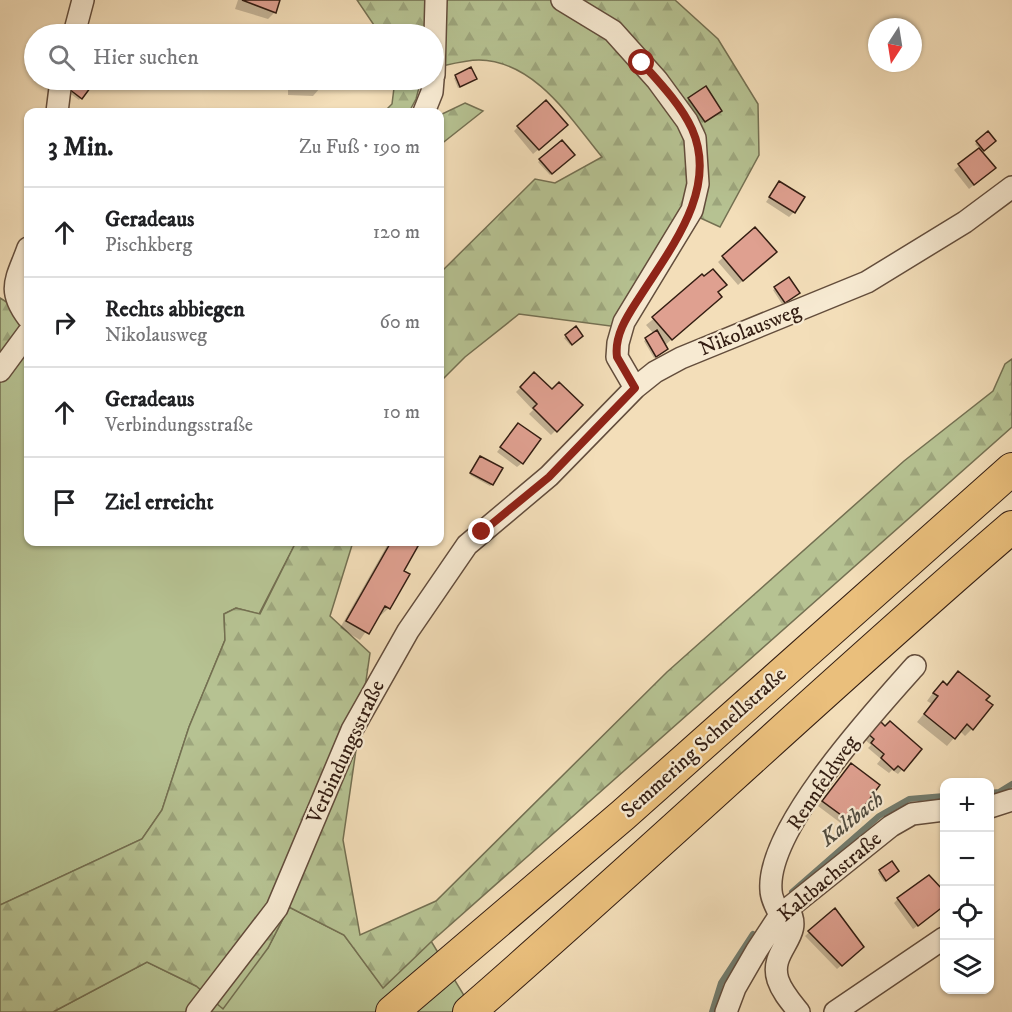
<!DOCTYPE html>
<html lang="de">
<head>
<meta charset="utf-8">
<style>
  :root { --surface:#fff; --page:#f6f6f6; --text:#202124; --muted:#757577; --line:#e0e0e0 }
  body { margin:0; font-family:"IM FELL DW Pica",serif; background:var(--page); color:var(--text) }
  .controls { position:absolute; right:18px; bottom:18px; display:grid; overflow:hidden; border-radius:12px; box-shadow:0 2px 4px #0004 }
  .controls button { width:54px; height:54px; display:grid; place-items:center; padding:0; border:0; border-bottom:2px solid var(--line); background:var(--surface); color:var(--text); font:30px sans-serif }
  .compass { position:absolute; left:868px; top:18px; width:54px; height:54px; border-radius:50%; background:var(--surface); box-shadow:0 2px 4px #0004; rotate:192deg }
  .stop { position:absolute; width:18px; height:18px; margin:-14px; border:4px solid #8f2418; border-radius:50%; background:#fff }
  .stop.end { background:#8f2418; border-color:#fff; box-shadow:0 2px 6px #0008 }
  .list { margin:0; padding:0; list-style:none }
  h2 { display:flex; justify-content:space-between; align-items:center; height:78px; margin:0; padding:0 24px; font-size:26px }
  h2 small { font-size:20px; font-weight:400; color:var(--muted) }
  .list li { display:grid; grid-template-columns:39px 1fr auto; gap:18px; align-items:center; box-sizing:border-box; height:90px; padding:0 24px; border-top:2px solid var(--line) }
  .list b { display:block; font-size:22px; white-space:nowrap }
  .list p { margin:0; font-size:20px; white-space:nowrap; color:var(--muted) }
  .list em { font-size:20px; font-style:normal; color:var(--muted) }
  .icon { flex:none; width:33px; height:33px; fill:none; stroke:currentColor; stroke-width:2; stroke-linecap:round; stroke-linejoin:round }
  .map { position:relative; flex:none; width:1012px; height:1012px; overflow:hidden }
  .search { position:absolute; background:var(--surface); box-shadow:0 2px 4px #0004; left:24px; top:24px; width:420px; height:66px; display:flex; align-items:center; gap:15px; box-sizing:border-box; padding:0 21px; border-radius:33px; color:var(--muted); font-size:22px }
  .panel { position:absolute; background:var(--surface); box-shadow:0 2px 4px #0004; left:24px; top:108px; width:420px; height:438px; border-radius:12px }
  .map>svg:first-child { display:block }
</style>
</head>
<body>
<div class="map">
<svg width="1012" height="1012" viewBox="0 0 1012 1012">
  <defs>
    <pattern id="forest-firs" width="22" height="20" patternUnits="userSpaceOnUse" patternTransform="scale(1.5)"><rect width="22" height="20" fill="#b6c292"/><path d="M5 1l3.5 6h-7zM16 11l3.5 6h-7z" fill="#9da67d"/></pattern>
  </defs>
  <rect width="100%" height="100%" fill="#f3deb9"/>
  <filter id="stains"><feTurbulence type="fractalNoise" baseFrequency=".00333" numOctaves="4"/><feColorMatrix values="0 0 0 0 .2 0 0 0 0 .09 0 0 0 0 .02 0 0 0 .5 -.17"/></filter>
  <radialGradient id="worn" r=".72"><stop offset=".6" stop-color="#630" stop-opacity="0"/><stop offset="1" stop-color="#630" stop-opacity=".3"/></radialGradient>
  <path fill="#b6c292" stroke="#747052" stroke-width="1.5" d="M 28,350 L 28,542 L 296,542 L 259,614 L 236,608 L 224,614 L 225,640 L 189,727 L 162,810 L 142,839 L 0,905 L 0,374 Z
    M 289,907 L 344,935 L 383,987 L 431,941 L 474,1012 L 53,1012 L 147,962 L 196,986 L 268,948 Z"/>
  <path fill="url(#forest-firs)" stroke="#747052" stroke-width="1.5" d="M 357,0 L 675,0 L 718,39 L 758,104 L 759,155 L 720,227 L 683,210 L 618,327 L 519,314 L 465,357 L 440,382 L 440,273 L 535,179 L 555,183 L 602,157 C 570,118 535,61 479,60 C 464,60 448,65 434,68 L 434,34 L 380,34 Z
    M 395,80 L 421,80 L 416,99 L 409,112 L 384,112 L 392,104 Z
    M 465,103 L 483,111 L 440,145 L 440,115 Z
    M 0,298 L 28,315 L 28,350 L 0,374 Z
    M 1012,359 L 1012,427 L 432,941 L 383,988 L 344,935 L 289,907 L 268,948 L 223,1009 L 196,986 L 147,962 L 53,1012 L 0,1012 L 0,905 L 142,839 L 162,810 L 189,727 L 225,640 L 224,614 L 236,608 L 260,614 L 296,542 L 353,542 L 330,616 L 370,653 L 343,840 L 360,935 L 436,901 L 667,672 L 904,461 L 993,391 L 1005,364 Z"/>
  <path fill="#0003" d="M 238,0 L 279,0 L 275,12 L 268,19 L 235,9 Z
    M 470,69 L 473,81 L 458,88 L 454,78 Z
    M 71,80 L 94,80 L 79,100 L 64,89 Z
    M 288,80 L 329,80 L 320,81 L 320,88 L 313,96 L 288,95 Z
    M 380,80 L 392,80 L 392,87 L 380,88 Z
    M 689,99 L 719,112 L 702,123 L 687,101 Z
    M 518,127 L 561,130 L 533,154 L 514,131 Z
    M 988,133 L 994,141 L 981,152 L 989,173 L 969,189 L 954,170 L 980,149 L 975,144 Z
    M 562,142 L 573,155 L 550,175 L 538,162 Z
    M 779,183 L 794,212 L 789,217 L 766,202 Z
    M 755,229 L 770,256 L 738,285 L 718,262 Z
    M 704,278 L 717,293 L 713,304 L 664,346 L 664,351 L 654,358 L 644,341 L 654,334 L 646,325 Z
    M 789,279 L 796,295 L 782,304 L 773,290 Z
    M 575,328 L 581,336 L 570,345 L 564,338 Z
    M 534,374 L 552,391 L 581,405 L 551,435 L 529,414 L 533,410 L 516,392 Z
    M 518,425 L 522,463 L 517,467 L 497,452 Z
    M 478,459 L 492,484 L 490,486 L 470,475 Z
    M 389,542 L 407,542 L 416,547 L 402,572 L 389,608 L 381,615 L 378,614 L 360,640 L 340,628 Z
    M 958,673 L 972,729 L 965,736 L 960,731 L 947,746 L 917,722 L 932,704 L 927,701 L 935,690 L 946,686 Z
    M 877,720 L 920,750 L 898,774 L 892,770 L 889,773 L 877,764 L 881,759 L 868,748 L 871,745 L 862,737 Z
    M 851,765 L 878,786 L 846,827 L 818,806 Z
    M 891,863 L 896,873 L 884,882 L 878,873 Z
    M 939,885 L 944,893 L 944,906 L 913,929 L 894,903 L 898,899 Z
    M 835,910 L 851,929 L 849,931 L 858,951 L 837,969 L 805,936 Z"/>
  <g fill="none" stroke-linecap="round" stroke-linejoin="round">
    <path stroke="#727c6e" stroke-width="6" d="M 990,793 L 999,792 L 1012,784
      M 792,892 L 879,816 L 909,799 L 944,796
      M 712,1012 L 721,983 L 753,934"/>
  </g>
  <path fill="#dfa090" stroke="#331d12" stroke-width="1.5" d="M 242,0 L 280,0 L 276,13 Z
    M 471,67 L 477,79 L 460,87 L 455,75 Z
    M 70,80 L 96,80 L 82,99 L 65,86 Z
    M 295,80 L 321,80 L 321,89 L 295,89 Z
    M 381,80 L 394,80 L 393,87 L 381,87 Z
    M 706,86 L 722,111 L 705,122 L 688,98 Z
    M 546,100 L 568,125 L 539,150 L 517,126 Z
    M 988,131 L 996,141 L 984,151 L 976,141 Z
    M 562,140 L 575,155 L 552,174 L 539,159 Z
    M 979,148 L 996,168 L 974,185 L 958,164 Z
    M 779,181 L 805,197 L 795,213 L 769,197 Z
    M 755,227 L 777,252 L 743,281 L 722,256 Z
    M 713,269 L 727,285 L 718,292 L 722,297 L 672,340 L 652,317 L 702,274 L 704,276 Z
    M 789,277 L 800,293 L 785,303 L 774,287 Z
    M 576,326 L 583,336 L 572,345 L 565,335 Z
    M 657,330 L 668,349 L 656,357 L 645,338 Z
    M 534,372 L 552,389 L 559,382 L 583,405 L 557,432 L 533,408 L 537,404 L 520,387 Z
    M 518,423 L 541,439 L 523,464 L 500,447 Z
    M 480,456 L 503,468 L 493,485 L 470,473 Z
    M 391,542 L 410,542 L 418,546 L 404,571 L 410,574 L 390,609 L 385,606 L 369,634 L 346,621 Z
    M 958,671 L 990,696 L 986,700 L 993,705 L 973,730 L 967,724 L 955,739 L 924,714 L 938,696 L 933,693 L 943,681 L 947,685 Z
    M 877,718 L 885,726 L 890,721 L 922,749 L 904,771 L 898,766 L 894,770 L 881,758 L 884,754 L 871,743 L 874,739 L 865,731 Z
    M 851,763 L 880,785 L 852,823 L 822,801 Z
    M 892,861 L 899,871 L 886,881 L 879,870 Z
    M 929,875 L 944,891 L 944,906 L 918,926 L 897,898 Z
    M 835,908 L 864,947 L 842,966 L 808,931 Z"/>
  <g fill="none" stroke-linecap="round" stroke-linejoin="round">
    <defs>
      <path id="minor" d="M 562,0 L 613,31 L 657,80 L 687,121 L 695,138 L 698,184 L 692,210 L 624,322 L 618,343 L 617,357 L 635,388
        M 74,34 L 83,0
        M 434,75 L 436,0
        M 57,112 L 61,80
        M 424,112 L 432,92 L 433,80
        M 28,248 C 17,279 6,289 28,318
        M 0,371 L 28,333
        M 990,807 L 1012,800
        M 788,909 C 806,936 768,950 778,980 C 782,992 791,1002 799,1012
        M 780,915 C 776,907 771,898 771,890 C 766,829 875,711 915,666
        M 197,1012 L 277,908 L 352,730 L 408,631 L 467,545 L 549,476 L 635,388 L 655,372 L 681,358 L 867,282 L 965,222 L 1012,187
        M 726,1012 L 735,988 L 757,950 L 780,915 L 891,826 L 912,814 L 944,810
        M 835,1012 L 944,938"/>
      <path id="highway" d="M 392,1012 L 623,815 L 1012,469
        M 469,1012 C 652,853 828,685 1012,527"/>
    </defs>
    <use href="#minor" stroke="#634d3c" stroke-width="24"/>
    <use href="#highway" stroke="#331d12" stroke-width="34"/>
    <use href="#minor" stroke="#f7ead2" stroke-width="21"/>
    <use href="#highway" stroke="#eabf7c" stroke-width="32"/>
  </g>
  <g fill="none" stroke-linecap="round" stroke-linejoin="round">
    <path stroke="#8f2418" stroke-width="8" d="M 482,532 L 549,477 L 635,388 L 617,357 C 614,335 628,315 639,298 C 670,249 719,190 692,129 C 681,105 660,83 642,63"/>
  </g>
  <g text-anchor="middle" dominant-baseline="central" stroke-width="4.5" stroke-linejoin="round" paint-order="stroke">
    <g font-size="21" fill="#331d12" stroke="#f7ead2">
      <text transform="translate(750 330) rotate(-22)">Nikolausweg</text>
      <text transform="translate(704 743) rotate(-42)">Semmering Schnellstraße</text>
      <text transform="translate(346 752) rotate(-65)">Verbindungsstraße</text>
      <text transform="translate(823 783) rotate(-56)">Rennfeldweg</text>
      <text transform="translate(830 877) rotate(-40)">Kaltbachstraße</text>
    </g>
    <g font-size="22" font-style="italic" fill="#524d40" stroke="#f7ead2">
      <text transform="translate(852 819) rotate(-38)">Kaltbach</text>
    </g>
  </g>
  <rect width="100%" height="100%" filter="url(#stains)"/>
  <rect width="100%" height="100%" fill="url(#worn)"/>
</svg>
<div class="controls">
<button>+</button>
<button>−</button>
<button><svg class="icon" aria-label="locate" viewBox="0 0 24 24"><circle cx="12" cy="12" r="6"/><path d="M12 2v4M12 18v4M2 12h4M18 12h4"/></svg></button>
<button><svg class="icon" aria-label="layers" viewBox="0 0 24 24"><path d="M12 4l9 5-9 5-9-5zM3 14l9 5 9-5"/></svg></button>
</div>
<svg class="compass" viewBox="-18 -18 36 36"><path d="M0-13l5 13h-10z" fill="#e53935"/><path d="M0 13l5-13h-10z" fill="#757577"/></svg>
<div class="stop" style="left:642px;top:63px"></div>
<div class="stop end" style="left:482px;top:532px"></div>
<div class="search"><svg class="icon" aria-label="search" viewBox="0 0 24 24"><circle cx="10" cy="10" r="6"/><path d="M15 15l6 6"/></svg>Hier suchen</div>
<section class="panel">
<h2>3 Min.<small>Zu Fuß · 190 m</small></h2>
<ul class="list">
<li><svg class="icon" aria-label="ahead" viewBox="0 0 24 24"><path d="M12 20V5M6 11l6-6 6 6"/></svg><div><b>Geradeaus</b><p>Pischkberg</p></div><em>120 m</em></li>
<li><svg class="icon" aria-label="right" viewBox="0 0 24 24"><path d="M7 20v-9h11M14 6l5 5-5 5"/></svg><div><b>Rechts abbiegen</b><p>Nikolausweg</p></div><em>60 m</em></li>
<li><svg class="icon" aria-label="ahead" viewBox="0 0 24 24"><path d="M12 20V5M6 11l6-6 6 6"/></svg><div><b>Geradeaus</b><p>Verbindungsstraße</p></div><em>10 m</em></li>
<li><svg class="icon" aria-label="arrive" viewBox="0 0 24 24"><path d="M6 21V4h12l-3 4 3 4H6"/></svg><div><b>Ziel erreicht</b></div></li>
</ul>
</section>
</div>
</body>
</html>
